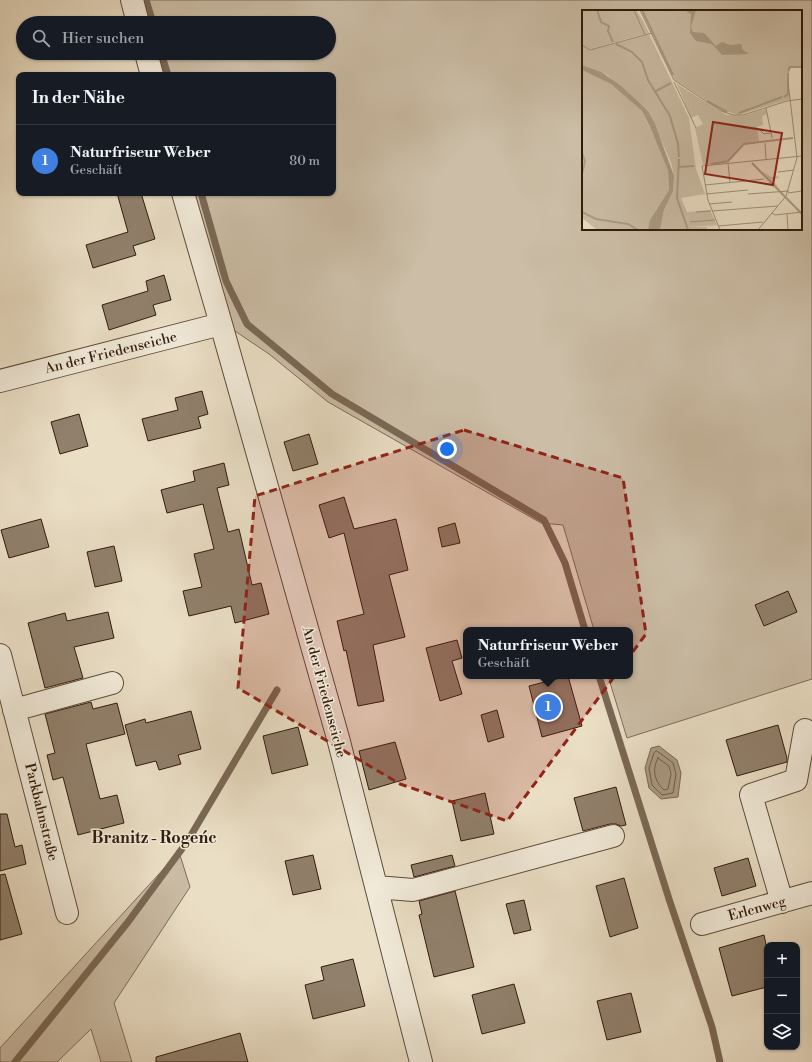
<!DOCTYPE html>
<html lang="de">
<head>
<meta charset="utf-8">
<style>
  :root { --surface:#171b24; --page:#242831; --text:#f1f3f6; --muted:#9ea1a6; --line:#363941; --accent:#c59692 }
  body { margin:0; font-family:"Libre Bodoni",serif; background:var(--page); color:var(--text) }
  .controls { position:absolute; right:12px; bottom:12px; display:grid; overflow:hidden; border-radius:8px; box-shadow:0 1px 3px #0004 }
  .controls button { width:36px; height:36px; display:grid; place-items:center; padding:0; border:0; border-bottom:1px solid var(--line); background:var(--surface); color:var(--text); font:20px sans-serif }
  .you { position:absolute; left:447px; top:449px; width:14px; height:14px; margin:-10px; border:3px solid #fff; border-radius:50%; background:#1a73e8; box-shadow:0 0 0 6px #1a73e833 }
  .badge { display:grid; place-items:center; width:26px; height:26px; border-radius:50%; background:var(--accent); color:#fff; font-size:13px; font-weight:700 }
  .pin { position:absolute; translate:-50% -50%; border:2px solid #fff; box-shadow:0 1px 4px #0006 }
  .popup { position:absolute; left:463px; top:627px; width:170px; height:52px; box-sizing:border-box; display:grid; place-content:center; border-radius:8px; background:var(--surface); filter:drop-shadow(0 1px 3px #0005); font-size:13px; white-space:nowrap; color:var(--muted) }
  .popup b { font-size:15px; color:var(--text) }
  .popup::after { content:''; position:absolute; left:50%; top:100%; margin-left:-8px; border:8px solid transparent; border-top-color:var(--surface) }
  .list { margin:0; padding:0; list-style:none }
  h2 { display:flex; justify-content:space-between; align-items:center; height:52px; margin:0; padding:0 16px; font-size:17px }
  h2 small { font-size:13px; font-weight:400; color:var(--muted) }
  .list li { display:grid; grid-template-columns:26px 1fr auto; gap:12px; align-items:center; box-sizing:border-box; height:72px; padding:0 16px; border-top:1px solid var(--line) }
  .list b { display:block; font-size:15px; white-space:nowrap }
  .list p { margin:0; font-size:13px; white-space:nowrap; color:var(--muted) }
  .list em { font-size:13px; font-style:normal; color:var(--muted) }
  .icon { flex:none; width:22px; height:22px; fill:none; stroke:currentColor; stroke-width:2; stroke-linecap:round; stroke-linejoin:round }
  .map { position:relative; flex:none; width:812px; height:1062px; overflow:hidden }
  .search { position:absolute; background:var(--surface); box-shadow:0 1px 3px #0004; left:16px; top:16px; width:320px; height:44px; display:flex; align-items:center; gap:10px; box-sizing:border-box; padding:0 14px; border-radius:22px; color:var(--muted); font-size:15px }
  .panel { position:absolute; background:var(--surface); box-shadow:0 1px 3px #0004; left:16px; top:72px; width:320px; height:124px; border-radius:8px }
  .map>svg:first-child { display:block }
</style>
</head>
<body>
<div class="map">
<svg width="812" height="1062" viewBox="0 0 812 1062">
  <rect width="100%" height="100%" fill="#eadec5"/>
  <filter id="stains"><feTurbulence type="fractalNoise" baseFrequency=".005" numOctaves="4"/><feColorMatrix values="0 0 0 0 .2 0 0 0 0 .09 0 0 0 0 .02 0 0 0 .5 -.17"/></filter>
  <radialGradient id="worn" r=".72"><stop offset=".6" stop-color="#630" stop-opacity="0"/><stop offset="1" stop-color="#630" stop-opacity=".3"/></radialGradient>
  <path fill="#cbbda6" stroke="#7e6c59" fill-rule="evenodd" d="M 141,0 L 812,0 L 812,679 L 627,738 L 608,676 L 630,676 L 630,630 L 594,630 L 563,525 L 541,523 L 328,402 L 269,354 L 232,329 L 194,193 L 333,193 L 333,75 L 162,75 L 155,53 L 329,53 L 329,23 L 147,23 ZM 583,11 L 801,11 L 801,229 L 583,229 Z
    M 179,852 L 190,887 L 114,1003 L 132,1062 L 101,1062 L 91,1029 L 57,1062 L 0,1062 L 0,1048 Z"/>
  <path fill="#ab9c86" stroke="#7a6855" d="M 659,746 L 677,760 L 681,773 L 678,797 L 661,799 L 649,788 L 645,768 L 651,748 Z"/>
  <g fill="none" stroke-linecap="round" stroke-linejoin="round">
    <path stroke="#6e5c49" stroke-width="1" d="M 657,751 L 673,763 L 676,774 L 673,793 L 662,795 L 652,785 L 649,768 L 654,753 Z
      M 658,758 L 669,766 L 671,774 L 668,789 L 664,790 C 654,781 652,769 658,758 Z"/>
    <path stroke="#7a6855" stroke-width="7" d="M 146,0 L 153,23
      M 161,53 L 168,75
      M 201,193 L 226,281 L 247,324 L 332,394 L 544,520 L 565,563 L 585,630
      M 599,676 L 669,899 L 712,1027 L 720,1062
      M 15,1062 L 128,922 L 187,842 L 277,690"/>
  </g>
  <path fill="#91806c" stroke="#311b0c" d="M 117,193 L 141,193 L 155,239 L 133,246 L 136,255 L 93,268 L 86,245 L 128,232 Z
    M 164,275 L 171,300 L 153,305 L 156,315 L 109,330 L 102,305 L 148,291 L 146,281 Z
    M 202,391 L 208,414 L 198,417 L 201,428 L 148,441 L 142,419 L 178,410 L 175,398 Z
    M 79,414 L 88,446 L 60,454 L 51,422 Z
    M 309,434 L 318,464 L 293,471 L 284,442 Z
    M 224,463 L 229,485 L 217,488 L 228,532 L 239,529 L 252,585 L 261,583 L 269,614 L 235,623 L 231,606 L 189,616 L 183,591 L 202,587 L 194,554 L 214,549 L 203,504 L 167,513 L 161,490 L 195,481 L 193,471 Z
    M 344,497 L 354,529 L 396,519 L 408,570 L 389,575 L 405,637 L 373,645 L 384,701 L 358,706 L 346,650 L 344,651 L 337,621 L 364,614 L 344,533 L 329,538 L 319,505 Z
    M 41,519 L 49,547 L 9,558 L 1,530 Z
    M 455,523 L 460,543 L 442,547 L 438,528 Z
    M 114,546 L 122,581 L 95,587 L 87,552 Z
    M 788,591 L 797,612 L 764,626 L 755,605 Z
    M 108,612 L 114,638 L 74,647 L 83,678 L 45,688 L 28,623 L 65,613 L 67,621 Z
    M 457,640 L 462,658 L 452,661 L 462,694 L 440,701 L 426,648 Z
    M 568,676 L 582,726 L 542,737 L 529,686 Z
    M 91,702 L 93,709 L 117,703 L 125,734 L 86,744 L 100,799 L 117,795 L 124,823 L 78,835 L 63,777 L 53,780 L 47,755 L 55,753 L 45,714 Z
    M 497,710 L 504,737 L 488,742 L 481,715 Z
    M 191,711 L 201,749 L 178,755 L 181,764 L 159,770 L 156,761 L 136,766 L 125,725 L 145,719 L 146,723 Z
    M 778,725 L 787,758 L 787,762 L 737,776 L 726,740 Z
    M 298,727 L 308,765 L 272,774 L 263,736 Z
    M 395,742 L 406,779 L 369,790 L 359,751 Z
    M 616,787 L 626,825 L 621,826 L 616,824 L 610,824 L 583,831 L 574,798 Z
    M 485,793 L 494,834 L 461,841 L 452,801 Z
    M 0,814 L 7,814 L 15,847 L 22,845 L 26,864 L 0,871 Z
    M 313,855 L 321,889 L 293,895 L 285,861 Z
    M 452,855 L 455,866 L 414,877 L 411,865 Z
    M 748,858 L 756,886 L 722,896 L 714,868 Z
    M 5,874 L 22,934 L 0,940 L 0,875 Z
    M 624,878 L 638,928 L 610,937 L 596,886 Z
    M 455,891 L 474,967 L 434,977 L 419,915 L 422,914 L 419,901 Z
    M 524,900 L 531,930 L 514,934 L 506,904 Z
    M 764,935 L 767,949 L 767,987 L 732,996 L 719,948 Z
    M 353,959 L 365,1006 L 313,1019 L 305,985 L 324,980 L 321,967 Z
    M 514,984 L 525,1023 L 482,1034 L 472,995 Z
    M 631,993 L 641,1032 L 607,1040 L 597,1001 Z
    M 240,1033 L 248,1062 L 156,1062 L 156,1057 Z"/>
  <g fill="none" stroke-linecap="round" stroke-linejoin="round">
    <defs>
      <path id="minor" d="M 132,0 L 138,23
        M 146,53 L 152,75
        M 183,193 L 221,324 L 338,738 L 421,1062
        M 0,381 L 221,324
        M 0,655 L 67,913
        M 14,710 L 112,683
        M 376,887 L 413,890 L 613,836
        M 782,902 L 751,795 L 796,780 L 805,730
        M 702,924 L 812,893"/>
    </defs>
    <use href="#minor" stroke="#5f4c3a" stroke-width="24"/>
    <use href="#minor" stroke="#f1ead9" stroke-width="22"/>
  </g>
  <path fill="#8f2418" fill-opacity="0.2" stroke="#8f2418" stroke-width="3" stroke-dasharray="8 5" stroke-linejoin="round" d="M 464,430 L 623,478 L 646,634 L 507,821 L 400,784 L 238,688 L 255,496 Z"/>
  <g text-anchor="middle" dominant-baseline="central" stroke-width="3" stroke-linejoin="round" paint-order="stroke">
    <g font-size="14" fill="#311b0c" stroke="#f1ead9">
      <text transform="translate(111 353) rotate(-14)">An der Friedenseiche</text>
      <text transform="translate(324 692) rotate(75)">An der Friedenseiche</text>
      <text transform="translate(41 812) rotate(76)">Parkbahnstraße</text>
      <text transform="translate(757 909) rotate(-15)">Erlenweg</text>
    </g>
    <g font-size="16" font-weight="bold" fill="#311b0c" stroke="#f1ead9">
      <text x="154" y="838">Branitz - Rogeńc</text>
    </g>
  </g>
  <g transform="translate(582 10)">
    <rect width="220" height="220" fill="#eadec5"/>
    <path d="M 0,0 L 54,0 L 61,11 L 67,23 L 5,40 L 67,24 L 107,108 L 114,159 L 123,184 L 99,188 L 105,202 L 128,200 L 135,215 L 108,217 L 125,217 L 125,220 L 78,220 L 82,200 L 91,181 L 92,166 L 89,152 L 66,101 L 25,65 L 0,55 ZM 59,0 L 220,0 L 220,58 L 208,58 L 206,72 L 208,89 L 156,105 L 138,99 L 93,70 ZM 0,60 L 29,74 L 60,101 L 82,148 L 86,160 L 87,180 L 69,209 L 66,220 L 15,220 L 0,208 ZM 95,74 L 144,105 L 160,106 L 184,99 L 185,104 L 180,106 L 181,115 L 175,117 L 177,131 L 163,133 L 146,153 L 121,155 L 113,118 L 121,114 L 116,105 L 109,108 ZM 180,161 L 189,167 L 196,166 L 197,168 L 190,169 L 198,180 L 193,178 Z" fill="#cbbda6"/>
    <path d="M 102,0 L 114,0 L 109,17 L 111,22 L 122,23 L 134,36 L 140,32 L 148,35 L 159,34 L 161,40 L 167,44 L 140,45 L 130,34 L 114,31 L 108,23 L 109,4 ZM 0,55 L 19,62 L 38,75 L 66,101 L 73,114 L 92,166 L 91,181 L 82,200 L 78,220 L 66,220 L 68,210 L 87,180 L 86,160 L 68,117 L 60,101 L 29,74 L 0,60 Z" fill="#ab9c86"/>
    <path fill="none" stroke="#ab9c86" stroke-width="2" d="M 15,0 L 19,12 L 27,16 L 26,21 L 31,32M 60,0 L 91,65M 34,34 L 50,42 L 60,52 L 66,70 L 88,106 L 96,134 L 97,147M 206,61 L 208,57 L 220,57M 74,81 L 89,73M 202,87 L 206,84 L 206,63M 125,91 L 145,102M 157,103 L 200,87M 0,143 L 3,151 L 0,164M 97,149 L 95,188 L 106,220M 170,153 L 220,204M 129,154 L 146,151 L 162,134 L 211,128M 97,157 L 112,156M 0,202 L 14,209 L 46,214 L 56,220"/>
    <path fill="none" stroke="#a0907b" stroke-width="1" d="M 52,0 L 63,25M 58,0 L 92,70 L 139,101 L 151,105 L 161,105 L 205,91 L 220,89M 0,35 L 8,40 L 70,23M 92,72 L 114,118M 184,98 L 190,128M 178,120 L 182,124 L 189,123M 183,133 L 184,149M 146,153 L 148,172M 196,162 L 212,160M 123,175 L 182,169M 206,183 L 220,181M 124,184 L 166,180M 166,184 L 207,181M 127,194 L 150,192M 130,201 L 196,196M 114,202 L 129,201M 190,203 L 193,205 L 220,202M 205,204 L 206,220M 108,212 L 133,210M 136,216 L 181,212M 138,220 L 126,190 L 120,156 L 220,146M 176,220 L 204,186 L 215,148 L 206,72"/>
    <path fill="#8f2418" fill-opacity="0.15" stroke="#8f2418" stroke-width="2" d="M 131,112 L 200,123 L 191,175 L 123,164 Z"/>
    <rect width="220" height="220" fill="none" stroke="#311b0c" stroke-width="2"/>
  </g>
  <rect width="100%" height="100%" filter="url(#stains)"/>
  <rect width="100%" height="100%" fill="url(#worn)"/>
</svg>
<div class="controls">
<button>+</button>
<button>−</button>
<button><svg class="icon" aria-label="layers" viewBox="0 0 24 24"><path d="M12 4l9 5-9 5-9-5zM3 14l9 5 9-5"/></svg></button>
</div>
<div class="you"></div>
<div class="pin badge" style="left:548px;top:707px;background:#3f7fe0">1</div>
<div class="popup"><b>Naturfriseur Weber</b>Geschäft</div>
<div class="search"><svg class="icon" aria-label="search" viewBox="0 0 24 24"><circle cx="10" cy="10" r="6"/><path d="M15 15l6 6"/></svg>Hier suchen</div>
<section class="panel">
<h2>In der Nähe<small></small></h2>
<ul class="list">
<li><span class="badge" style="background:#3f7fe0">1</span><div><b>Naturfriseur Weber</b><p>Geschäft</p></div><em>80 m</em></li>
</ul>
</section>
</div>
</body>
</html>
